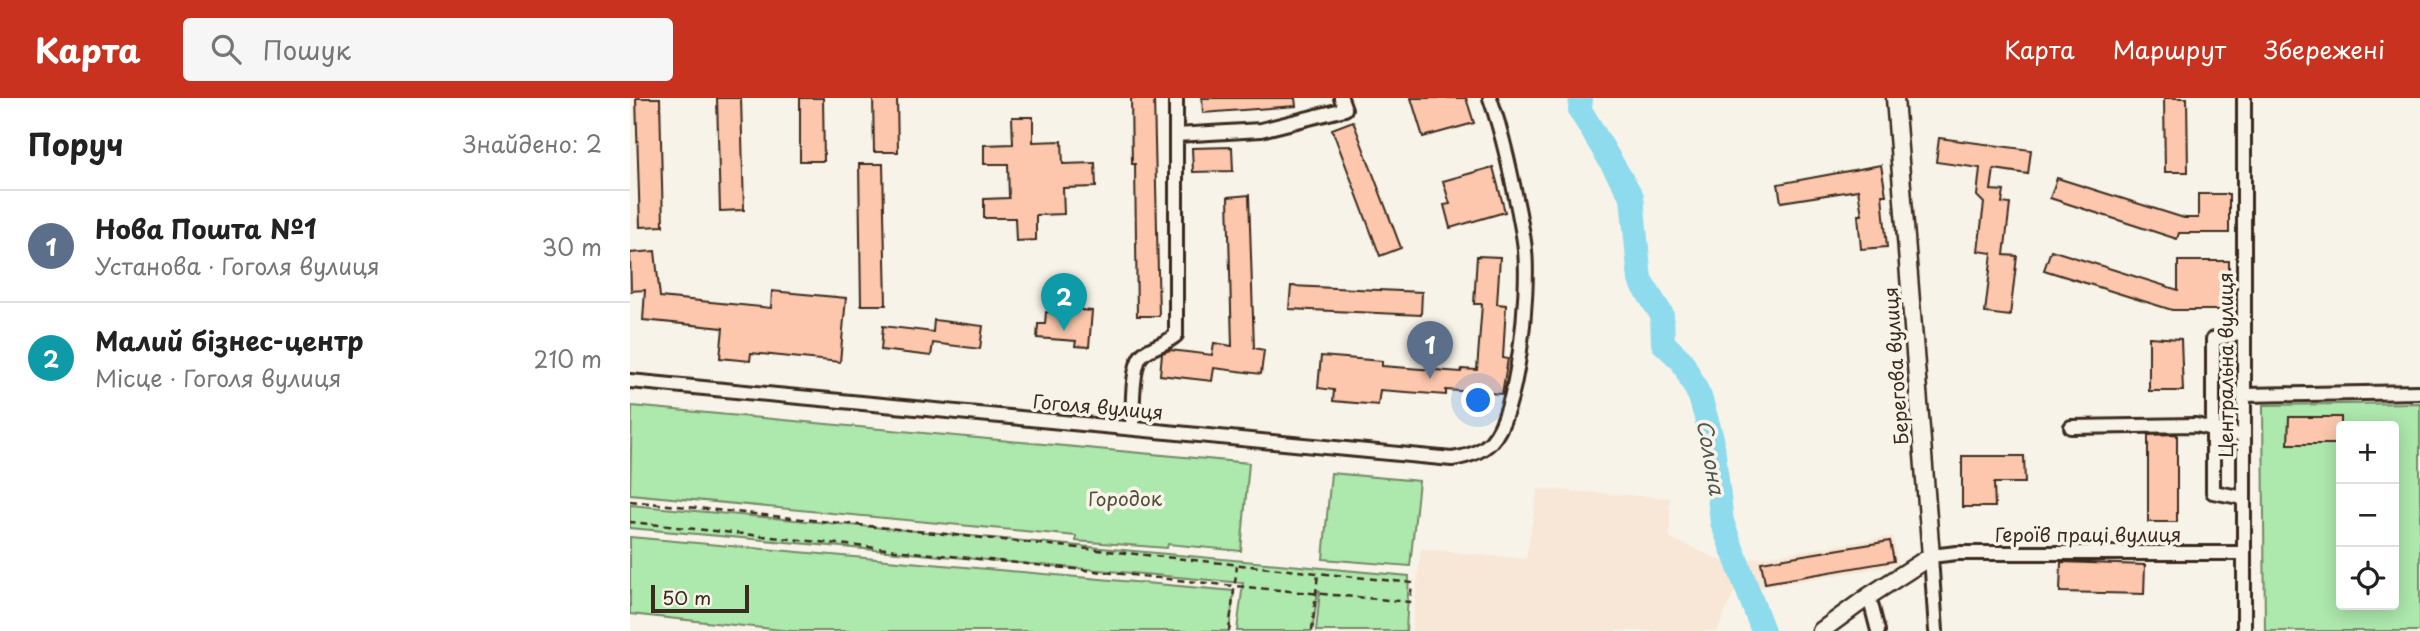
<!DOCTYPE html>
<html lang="uk">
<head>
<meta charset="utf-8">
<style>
  :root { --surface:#fff; --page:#f6f6f6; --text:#222; --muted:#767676; --line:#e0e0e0; --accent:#c8321e }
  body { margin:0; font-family:"Playpen Sans",sans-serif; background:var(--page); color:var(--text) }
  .controls { position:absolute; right:21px; bottom:21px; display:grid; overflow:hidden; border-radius:7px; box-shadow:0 4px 18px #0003 }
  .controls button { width:63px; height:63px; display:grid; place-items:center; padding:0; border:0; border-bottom:2px solid var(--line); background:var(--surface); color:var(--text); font:35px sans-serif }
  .scale { position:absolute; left:21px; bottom:18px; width:98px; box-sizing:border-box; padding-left:7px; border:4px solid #3b2a1e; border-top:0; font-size:19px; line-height:24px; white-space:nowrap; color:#3b2a1e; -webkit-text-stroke:5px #f7f3e8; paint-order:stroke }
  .you { position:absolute; left:849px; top:303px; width:24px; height:24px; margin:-18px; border:5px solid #fff; border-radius:50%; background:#1a73e8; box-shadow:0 0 0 10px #1a73e833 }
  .badge { display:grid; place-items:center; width:46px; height:46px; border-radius:50%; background:var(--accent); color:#fff; font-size:23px; font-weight:700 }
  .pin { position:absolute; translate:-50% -58px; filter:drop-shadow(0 2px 4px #0008) }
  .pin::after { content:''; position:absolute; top:37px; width:24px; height:21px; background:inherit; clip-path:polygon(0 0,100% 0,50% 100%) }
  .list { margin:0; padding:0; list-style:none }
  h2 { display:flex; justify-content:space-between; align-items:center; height:91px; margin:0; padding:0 28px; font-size:30px }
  h2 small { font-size:23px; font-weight:400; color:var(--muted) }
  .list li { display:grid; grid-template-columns:46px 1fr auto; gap:21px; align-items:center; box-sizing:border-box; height:112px; padding:0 28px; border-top:2px solid var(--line) }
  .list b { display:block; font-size:26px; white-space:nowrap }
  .list p { margin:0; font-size:23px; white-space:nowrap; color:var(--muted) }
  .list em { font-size:23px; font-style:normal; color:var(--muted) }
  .icon { flex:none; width:38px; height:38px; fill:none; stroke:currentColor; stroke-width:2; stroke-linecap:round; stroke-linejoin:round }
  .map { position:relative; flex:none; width:1790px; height:533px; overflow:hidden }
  header { display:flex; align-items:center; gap:42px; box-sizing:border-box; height:98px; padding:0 35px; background:var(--accent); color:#fff }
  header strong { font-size:33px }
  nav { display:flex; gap:38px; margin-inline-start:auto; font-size:24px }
  .search { width:490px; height:63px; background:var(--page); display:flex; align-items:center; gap:18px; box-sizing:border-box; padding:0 24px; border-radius:7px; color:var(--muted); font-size:26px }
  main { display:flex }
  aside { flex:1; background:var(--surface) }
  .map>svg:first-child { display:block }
</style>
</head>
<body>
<header>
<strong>Карта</strong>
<div class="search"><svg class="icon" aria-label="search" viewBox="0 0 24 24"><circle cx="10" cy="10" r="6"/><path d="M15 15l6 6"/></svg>Пошук</div>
<nav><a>Карта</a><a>Маршрут</a><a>Збережені</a></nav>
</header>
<main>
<aside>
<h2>Поруч<small>Знайдено: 2</small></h2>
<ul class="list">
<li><span class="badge" style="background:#5c6f8a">1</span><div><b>Нова Пошта №1</b><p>Установа · Гоголя вулиця</p></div><em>30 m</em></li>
<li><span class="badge" style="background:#0f9aa8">2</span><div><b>Малий бізнес-центр</b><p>Місце · Гоголя вулиця</p></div><em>210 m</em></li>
</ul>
</aside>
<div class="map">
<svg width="1790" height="533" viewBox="0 0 1790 533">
  <rect width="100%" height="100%" fill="#f7f3e8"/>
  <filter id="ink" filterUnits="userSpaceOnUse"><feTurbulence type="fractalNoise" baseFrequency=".0143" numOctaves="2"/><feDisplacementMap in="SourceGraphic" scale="14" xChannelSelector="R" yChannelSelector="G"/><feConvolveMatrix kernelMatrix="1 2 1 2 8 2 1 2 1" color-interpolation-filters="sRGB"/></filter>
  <g filter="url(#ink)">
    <path fill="#f8e6d6" d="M 908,391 L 1040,400 L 1040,440 L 1097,465 L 1263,438 L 1268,467 L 1104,494 L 1087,533 L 782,533 L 791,451 L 896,461 Z"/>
    <path fill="#ade8ad" stroke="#748966" stroke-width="2" fill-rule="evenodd" d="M 1790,305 L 1790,533 L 1635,533 L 1633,307 ZM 1711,328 L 1764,328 L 1764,507 L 1711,507 Z
      M 2,308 L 619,365 L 611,453 L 538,446 L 537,450 L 446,443 L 446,438 L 0,396 Z
      M 701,375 L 789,383 L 780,468 L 693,461 Z
      M 0,407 L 779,478 L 776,533 L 686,533 L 690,493 L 688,492 L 682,533 L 607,533 L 613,485 L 0,430 Z
      M 0,439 L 604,493 L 599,533 L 161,533 L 0,516 Z"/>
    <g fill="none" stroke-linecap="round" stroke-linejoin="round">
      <path stroke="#8ddbec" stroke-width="24" d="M 951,0 L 950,12 L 1002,99 L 1010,182 L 1032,217 L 1033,245 L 1052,263 L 1070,299 L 1082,340 L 1092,424 L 1133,533"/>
    </g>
    <path fill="#fcc7ac" stroke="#3b2a1e" stroke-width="2" d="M 6,0 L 30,0 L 33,128 L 10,129 Z
      M 87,0 L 111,0 L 114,112 L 90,113 Z
      M 170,0 L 193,0 L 194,63 L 170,63 Z
      M 243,0 L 267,0 L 268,54 L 244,54 Z
      M 501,0 L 524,0 L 529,218 L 507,218 L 505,66 L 502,66 Z
      M 572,0 L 665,0 L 666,8 L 573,15 Z
      M 781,0 L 836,0 L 844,25 L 793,39 Z
      M 1534,0 L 1557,0 L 1558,74 L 1535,74 Z
      M 382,19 L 403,19 L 403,44 L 432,43 L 433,66 L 465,65 L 466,89 L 433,90 L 434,116 L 406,117 L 406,142 L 386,143 L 385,120 L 354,120 L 354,101 L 379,100 L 378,66 L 354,66 L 354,47 L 383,46 Z
      M 723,23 L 771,150 L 750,158 L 702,31 Z
      M 1309,40 L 1401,52 L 1398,76 L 1364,71 L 1361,92 L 1374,93 L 1372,105 L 1380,106 L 1374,157 L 1387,158 L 1380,218 L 1355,215 L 1362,155 L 1348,153 L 1354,105 L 1347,98 L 1350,70 L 1306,64 Z
      M 602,49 L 603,73 L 563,74 L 562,50 Z
      M 229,66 L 253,66 L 256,207 L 231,207 Z
      M 1251,67 L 1256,97 L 1252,97 L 1257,149 L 1231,151 L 1228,117 L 1232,117 L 1228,92 L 1151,104 L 1148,86 Z
      M 863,69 L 875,114 L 820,130 L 814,107 L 820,106 L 813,83 Z
      M 1427,80 L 1554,120 L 1568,120 L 1568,96 L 1599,96 L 1599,135 L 1549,135 L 1547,141 L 1420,100 Z
      M 619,97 L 624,250 L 634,252 L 631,276 L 584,270 L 582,283 L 530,277 L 532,255 L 540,252 L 582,257 L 584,245 L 602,248 L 598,99 Z
      M 1421,152 L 1548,192 L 1548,163 L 1599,163 L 1599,212 L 1542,212 L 1414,172 Z
      M 25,153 L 30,199 L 141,210 L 142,193 L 216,200 L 210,264 L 121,255 L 120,263 L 90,260 L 93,230 L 13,222 L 15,192 L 1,193 L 0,155 Z
      M 847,158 L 870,159 L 867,206 L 876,207 L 873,260 L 878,261 L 872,296 L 816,292 L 816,297 L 750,292 L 748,307 L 703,303 L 704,292 L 688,290 L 691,258 L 752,263 L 752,268 L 831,274 L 832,271 L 847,272 L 852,206 L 844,206 Z
      M 661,188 L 792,194 L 791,217 L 659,211 Z
      M 440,206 L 451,207 L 451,212 L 462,213 L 459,249 L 445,248 L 446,243 L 407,240 L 408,226 L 415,226 L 416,214 L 440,216 Z
      M 304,222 L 353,228 L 350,251 L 303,245 L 301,258 L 251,252 L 253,228 L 303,234 Z
      M 1519,239 L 1551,241 L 1553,293 L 1519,293 Z
      M 1659,319 L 1711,319 L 1711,346 L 1658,346 Z
      M 1547,336 L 1547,424 L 1518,424 L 1518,337 Z
      M 1332,358 L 1394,358 L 1395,385 L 1364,385 L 1365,409 L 1332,409 Z
      M 1260,443 L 1264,463 L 1135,485 L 1131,464 Z
      M 1431,464 L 1515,467 L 1514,496 L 1430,494 Z"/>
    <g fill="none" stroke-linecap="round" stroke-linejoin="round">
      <defs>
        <path id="minor" d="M 1614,0 L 1614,533
          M 546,37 L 631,32 L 715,11 L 711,0
          M 1614,235 L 1583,241 L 1583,331 L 1614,338
          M 0,283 L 822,361 C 836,359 850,355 861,344 C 889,314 899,194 895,152 C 894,139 891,127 889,115 C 881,76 873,37 860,0
          M 1614,297 L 1790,294
          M 1441,329 L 1566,327 L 1583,331 L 1583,394 L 1614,400
          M 502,330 C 503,314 501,266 513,256 C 522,248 535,247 546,237 L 546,0
          M 1239,498 L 1248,533
          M 1306,533 L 1301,458 L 1327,455 L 1614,455"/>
        <path id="major" d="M 1191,533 L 1239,498 L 1301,458 L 1265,0"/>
      </defs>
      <use href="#minor" stroke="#3b2a1e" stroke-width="18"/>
      <use href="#major" stroke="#3b2a1e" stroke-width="21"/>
      <path stroke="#3b2a1e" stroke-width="2.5" stroke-dasharray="7 5" stroke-linecap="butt" d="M 0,403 L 782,485 L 780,504 L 605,488 L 0,424
        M 599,533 L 607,468
        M 682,533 L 688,475"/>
      <use href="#minor" stroke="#f7f3e8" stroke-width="12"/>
      <use href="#major" stroke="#f7f3e8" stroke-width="16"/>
    </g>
  </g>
  <g text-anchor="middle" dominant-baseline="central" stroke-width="7" stroke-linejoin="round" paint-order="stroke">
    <g font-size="19" fill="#3b2a1e" stroke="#f7f3e8">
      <text transform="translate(1595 267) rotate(-90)">Центральна вулиця</text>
      <text transform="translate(1265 268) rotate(-94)">Берегова вулиця</text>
      <text transform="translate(468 308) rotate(5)">Гоголя вулиця</text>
      <text x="1458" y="436">Героїв праці вулиця</text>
    </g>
    <g font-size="19" fill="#52503b" stroke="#f7f3e8">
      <text x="495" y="400">Городок</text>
    </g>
    <g font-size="21" font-style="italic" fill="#505652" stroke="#f7f3e8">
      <text transform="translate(1082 359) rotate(80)">Солона</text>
    </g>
  </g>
</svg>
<div class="controls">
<button>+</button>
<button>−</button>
<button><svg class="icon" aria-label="locate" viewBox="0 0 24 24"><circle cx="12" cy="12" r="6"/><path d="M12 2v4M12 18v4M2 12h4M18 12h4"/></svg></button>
</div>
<div class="scale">50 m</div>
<div class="you"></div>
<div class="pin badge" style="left:800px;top:281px;background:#5c6f8a">1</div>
<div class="pin badge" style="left:434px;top:233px;background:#0f9aa8">2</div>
</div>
</main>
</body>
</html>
